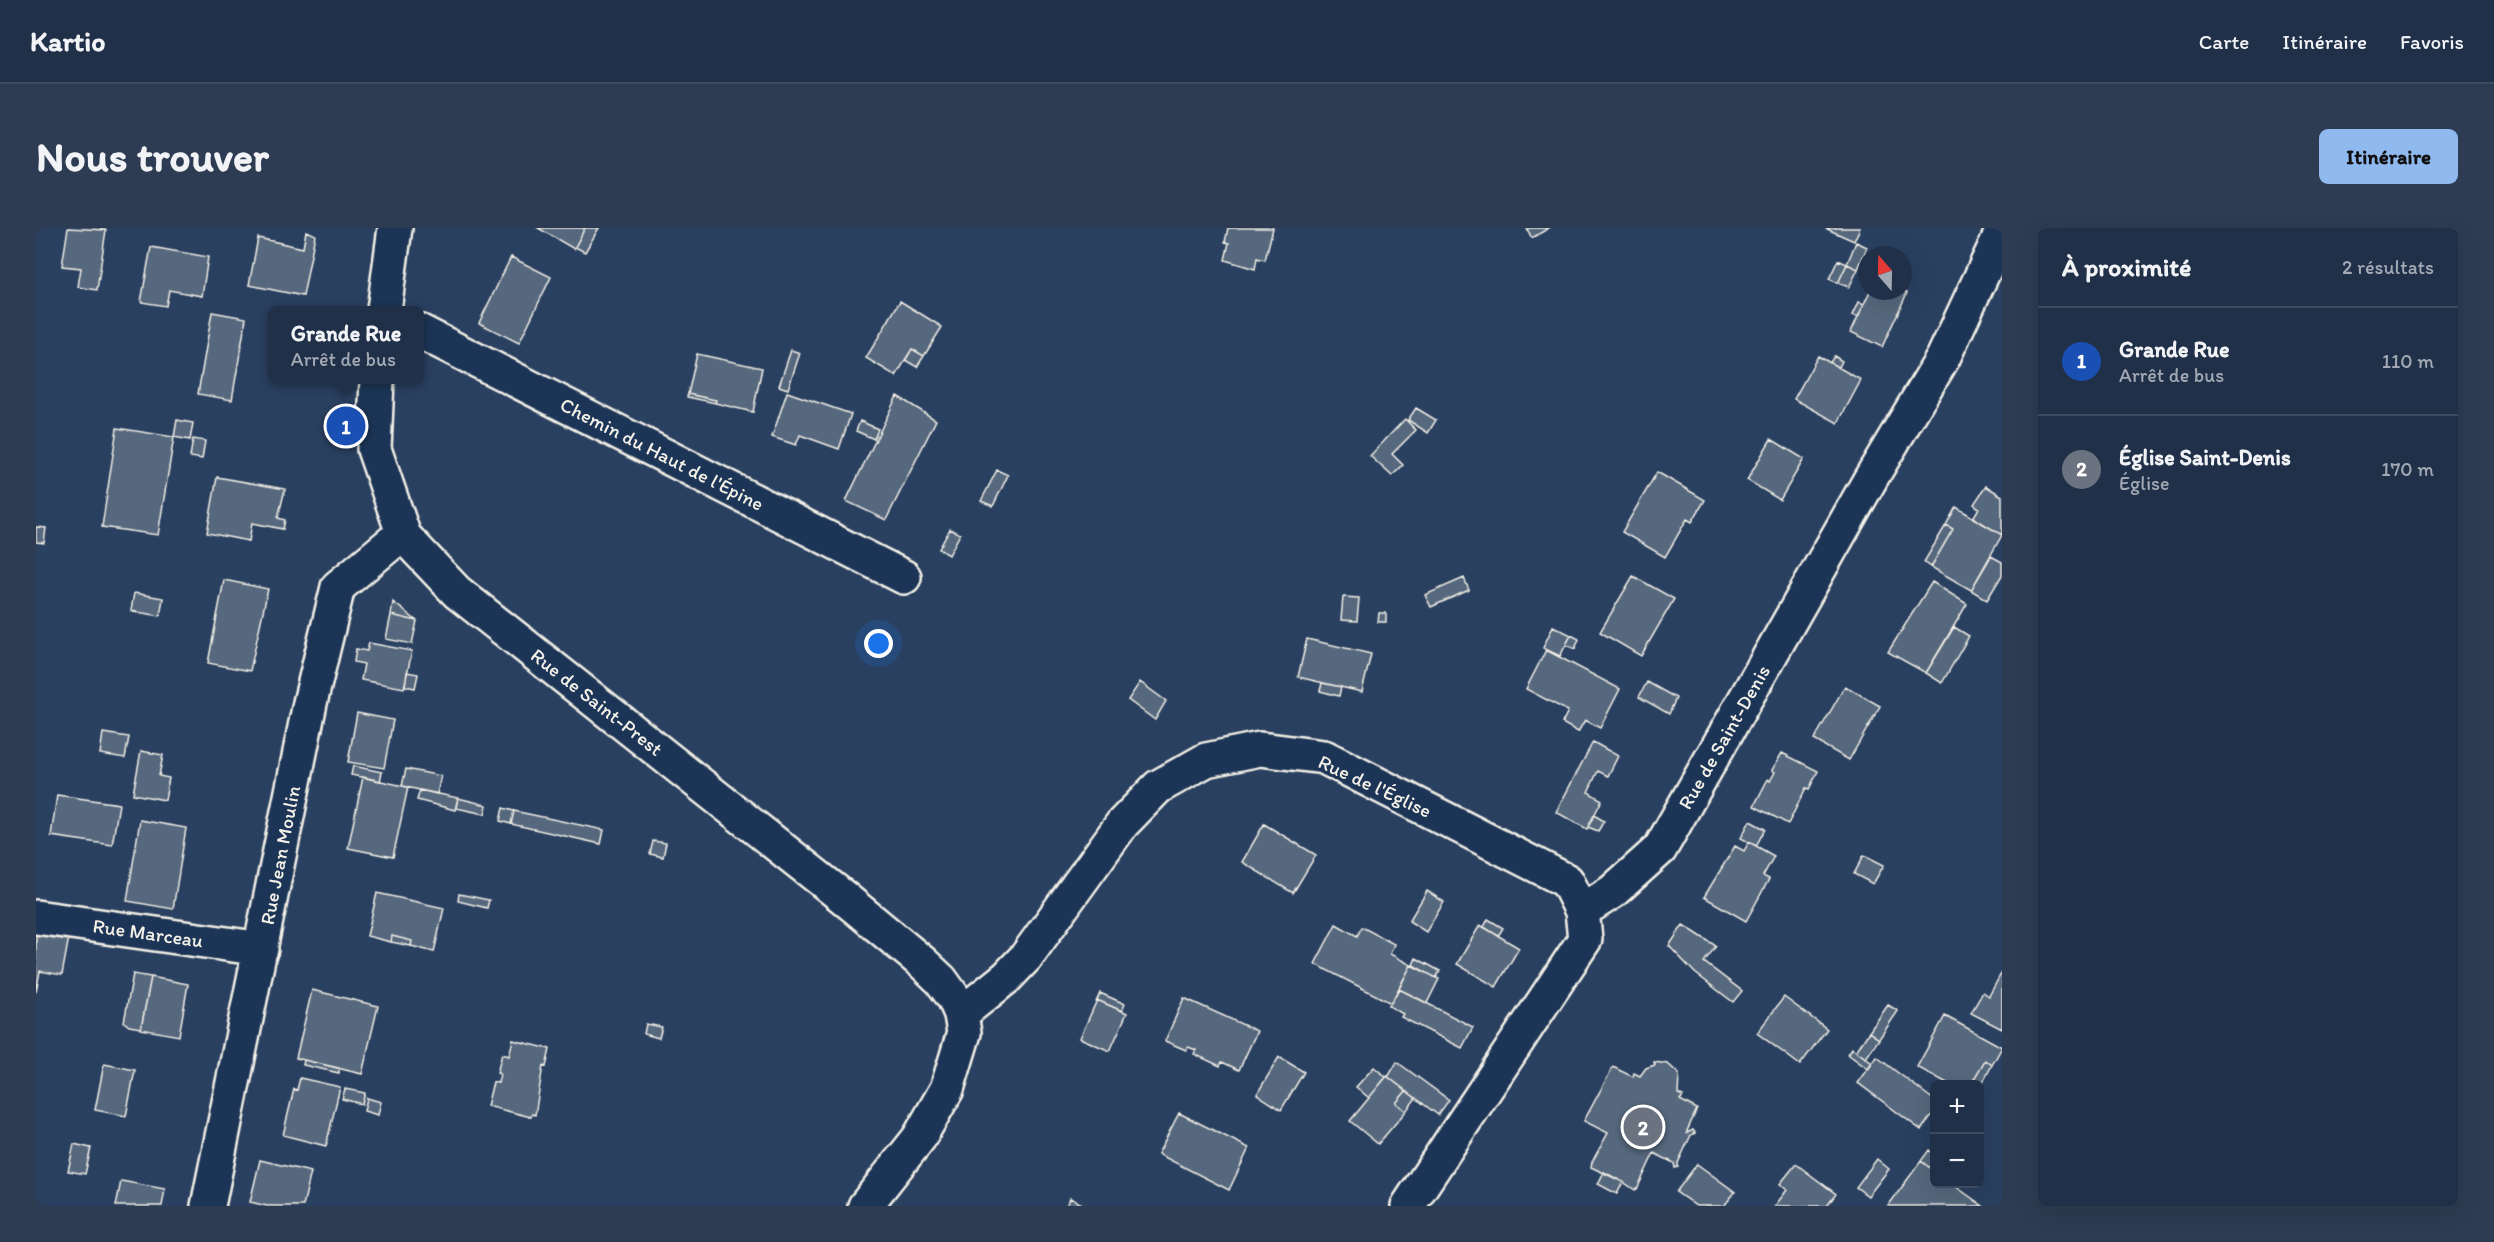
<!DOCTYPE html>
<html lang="fr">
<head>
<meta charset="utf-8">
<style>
  :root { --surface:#203048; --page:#2d3c52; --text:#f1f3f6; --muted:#a2a9b4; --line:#3d4b60; --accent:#90b9f0 }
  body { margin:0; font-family:Itim,sans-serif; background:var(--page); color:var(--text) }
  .controls { position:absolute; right:18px; bottom:18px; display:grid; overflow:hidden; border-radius:9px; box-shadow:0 6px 24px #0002 }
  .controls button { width:54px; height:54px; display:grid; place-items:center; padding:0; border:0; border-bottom:2px solid var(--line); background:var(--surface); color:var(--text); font:30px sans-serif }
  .compass { position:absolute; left:1822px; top:18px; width:54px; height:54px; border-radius:50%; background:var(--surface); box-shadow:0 6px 24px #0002; rotate:340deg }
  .you { position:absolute; left:843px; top:416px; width:21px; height:21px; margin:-15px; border:4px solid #fff; border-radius:50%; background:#1a73e8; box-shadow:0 0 0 9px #1a73e833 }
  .badge { display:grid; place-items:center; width:39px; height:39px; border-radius:50%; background:var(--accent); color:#fff; font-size:20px; font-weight:700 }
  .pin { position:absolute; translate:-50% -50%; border:3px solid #fff; box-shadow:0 2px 6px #0006 }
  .popup { position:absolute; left:232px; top:78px; width:156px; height:78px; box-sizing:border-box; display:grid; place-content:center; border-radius:9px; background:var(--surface); filter:drop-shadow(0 2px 4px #0005); font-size:20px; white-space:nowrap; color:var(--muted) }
  .popup b { font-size:22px; color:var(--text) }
  .popup::after { content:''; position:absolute; left:50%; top:100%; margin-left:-12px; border:12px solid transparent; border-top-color:var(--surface) }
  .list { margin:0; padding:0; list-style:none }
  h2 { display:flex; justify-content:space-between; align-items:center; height:78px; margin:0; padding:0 24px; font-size:26px }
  h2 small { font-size:20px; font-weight:400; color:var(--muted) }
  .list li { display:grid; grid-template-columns:39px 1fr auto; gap:18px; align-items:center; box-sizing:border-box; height:108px; padding:0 24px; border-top:2px solid var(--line) }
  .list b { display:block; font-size:22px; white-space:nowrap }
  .list p { margin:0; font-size:20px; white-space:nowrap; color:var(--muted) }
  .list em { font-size:20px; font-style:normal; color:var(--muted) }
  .map { position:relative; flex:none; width:1966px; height:978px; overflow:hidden; border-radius:9px }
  header { display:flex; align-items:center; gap:36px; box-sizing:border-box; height:84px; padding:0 30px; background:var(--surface); border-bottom:2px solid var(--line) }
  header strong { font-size:28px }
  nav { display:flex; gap:33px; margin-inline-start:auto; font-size:21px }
  .intro { display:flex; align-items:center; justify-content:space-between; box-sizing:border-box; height:144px; padding:0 36px }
  h1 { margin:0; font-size:42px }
  .button { padding:15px 27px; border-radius:9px; background:var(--accent); color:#111; font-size:21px; font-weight:700 }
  main { display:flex; gap:36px; padding:0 36px }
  aside { flex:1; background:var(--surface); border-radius:9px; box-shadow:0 6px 24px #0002 }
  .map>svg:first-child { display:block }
</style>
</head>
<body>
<header>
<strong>Kartio</strong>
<nav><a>Carte</a><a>Itinéraire</a><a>Favoris</a></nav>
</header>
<div class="intro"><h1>Nous trouver</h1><a class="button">Itinéraire</a></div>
<main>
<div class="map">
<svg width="1966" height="978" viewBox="0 0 1966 978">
  <rect width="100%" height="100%" fill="#2a4060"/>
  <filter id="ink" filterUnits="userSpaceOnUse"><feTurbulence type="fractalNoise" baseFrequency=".0167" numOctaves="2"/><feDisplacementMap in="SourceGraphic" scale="12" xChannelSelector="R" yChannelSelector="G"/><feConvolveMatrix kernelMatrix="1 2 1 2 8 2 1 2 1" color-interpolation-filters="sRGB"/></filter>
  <g filter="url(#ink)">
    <path fill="#56677d" stroke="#f4f1e8" stroke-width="1.5" d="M 32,0 L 70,2 L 61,62 L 42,59 L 45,40 L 26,38 Z
      M 502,0 L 549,0 L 538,21 Z
      M 549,0 L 563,0 L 549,24 L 539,19 Z
      M 1192,0 L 1237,0 L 1229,32 L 1221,30 L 1219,41 L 1189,32 L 1193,15 L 1189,14 Z
      M 1493,0 L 1513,0 L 1496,10 L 1491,1 Z
      M 1789,0 L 1824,0 L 1818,13 Z
      M 270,3 L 279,7 L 267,68 L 213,57 L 222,10 L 267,20 Z
      M 1820,14 L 1831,19 L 1822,41 L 1811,36 Z
      M 115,19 L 172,29 L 166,68 L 133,62 L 130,78 L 105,74 Z
      M 475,29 L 515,49 L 483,115 L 443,95 Z
      M 1802,32 L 1811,36 L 1802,55 L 1793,51 Z
      M 1811,36 L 1822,41 L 1813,59 L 1802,55 Z
      M 1834,63 L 1867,63 L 1871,65 L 1846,119 L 1815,104 Z
      M 864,73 L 906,99 L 888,128 L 876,121 L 860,148 L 830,130 Z
      M 1823,74 L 1828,76 L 1822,89 L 1817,87 Z
      M 176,84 L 210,90 L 196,172 L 162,166 Z
      M 876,121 L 888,128 L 881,139 L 869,132 Z
      M 755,122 L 764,125 L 752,161 L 743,158 Z
      M 661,126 L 726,140 L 717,184 L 679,175 L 680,172 L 652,166 Z
      M 1782,128 L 1825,152 L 1802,195 L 1758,171 Z
      M 1798,128 L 1806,133 L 1803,139 L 1794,135 Z
      M 751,164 L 815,186 L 803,221 L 764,207 L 760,217 L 736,209 Z
      M 652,166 L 680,172 L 679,175 L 651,169 Z
      M 861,168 L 900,192 L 850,292 L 810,273 Z
      M 1380,180 L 1400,192 L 1392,205 L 1372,192 Z
      M 1369,191 L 1380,202 L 1356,226 L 1367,237 L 1356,248 L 1334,228 Z
      M 141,192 L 157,195 L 154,212 L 138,209 Z
      M 824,193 L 842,201 L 838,211 L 820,203 Z
      M 81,200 L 138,209 L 122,307 L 66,299 Z
      M 157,211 L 169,213 L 166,231 L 154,229 Z
      M 1735,211 L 1768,231 L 1744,272 L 1711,252 Z
      M 961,242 L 972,247 L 957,278 L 945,273 Z
      M 1621,244 L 1669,272 L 1656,294 L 1651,291 L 1629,329 L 1586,304 Z
      M 181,249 L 249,261 L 242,290 L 249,292 L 247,301 L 216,295 L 213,313 L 171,305 Z
      M 1950,258 L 1966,268 L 1966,307 L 1937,290 L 1943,280 L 1938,276 Z
      M 1920,279 L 1966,307 L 1935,362 L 1895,339 L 1917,301 L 1910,297 Z
      M 1910,297 L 1917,301 L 1895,339 L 1888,334 Z
      M 0,299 L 10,300 L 8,315 L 0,314 Z
      M 914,301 L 924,306 L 913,327 L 903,321 Z
      M 1955,328 L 1966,334 L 1966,347 L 1951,372 L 1935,362 Z
      M 1597,348 L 1638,371 L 1605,428 L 1564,404 Z
      M 1428,350 L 1433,362 L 1395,379 L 1389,367 Z
      M 188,352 L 232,361 L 214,443 L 172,435 Z
      M 1896,354 L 1931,376 L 1890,445 L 1852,424 Z
      M 98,365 L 127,370 L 124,388 L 95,383 Z
      M 1307,369 L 1323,370 L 1321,393 L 1305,392 Z
      M 357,374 L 381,393 L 355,387 Z
      M 1343,385 L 1350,385 L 1350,394 L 1342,394 Z
      M 355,387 L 381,393 L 376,416 L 350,411 Z
      M 1517,398 L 1535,407 L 1524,428 L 1507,420 Z
      M 1918,399 L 1933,408 L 1906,455 L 1890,445 Z
      M 1535,407 L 1543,411 L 1539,421 L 1530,417 Z
      M 1271,411 L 1335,426 L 1326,464 L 1262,449 Z
      M 333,415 L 376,423 L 368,460 L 325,452 L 328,436 L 318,434 L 320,421 L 331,423 Z
      M 1510,422 L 1584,461 L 1564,500 L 1549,492 L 1542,504 L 1526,495 L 1532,483 L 1490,461 Z
      M 371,444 L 382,446 L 379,460 L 369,458 Z
      M 1104,454 L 1130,473 L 1119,492 L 1092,472 Z
      M 1611,454 L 1640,470 L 1633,486 L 1603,469 Z
      M 1286,455 L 1305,459 L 1303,468 L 1284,463 Z
      M 1809,458 L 1844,478 L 1813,532 L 1778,512 Z
      M 321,485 L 357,492 L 348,540 L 312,534 Z
      M 67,505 L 93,509 L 89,530 L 64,526 Z
      M 1557,514 L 1582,528 L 1572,548 L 1562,543 L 1552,564 L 1566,572 L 1551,601 L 1520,584 Z
      M 105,523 L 127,527 L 123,548 L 133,550 L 129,572 L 97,566 Z
      M 1746,525 L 1782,543 L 1773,561 L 1770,560 L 1752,596 L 1718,578 L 1732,551 L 1734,553 L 1739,544 L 1736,542 Z
      M 317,538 L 346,544 L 344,553 L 315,547 Z
      M 370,541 L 405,548 L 401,566 L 366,558 Z
      M 327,549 L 372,559 L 357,629 L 312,620 Z
      M 384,562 L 422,570 L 419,582 L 381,572 Z
      M 21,567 L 83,576 L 76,617 L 15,608 Z
      M 422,570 L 451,577 L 449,586 L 420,580 Z
      M 467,580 L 478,583 L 475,596 L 464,593 Z
      M 478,583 L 568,602 L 565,616 L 475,596 Z
      M 1558,587 L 1568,593 L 1562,603 L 1552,599 Z
      M 104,592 L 150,600 L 137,681 L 91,673 Z
      M 1714,593 L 1729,601 L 1720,618 L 1705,610 Z
      M 1228,596 L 1280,627 L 1257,665 L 1206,634 Z
      M 617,613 L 630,615 L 627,629 L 614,626 Z
      M 1713,614 L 1738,628 L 1727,648 L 1733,651 L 1710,693 L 1668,669 L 1699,618 L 1708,623 Z
      M 1828,627 L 1848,637 L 1837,656 L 1818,646 Z
      M 1391,663 L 1408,674 L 1390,704 L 1373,693 Z
      M 341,665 L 408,680 L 398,724 L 375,718 L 376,713 L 356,708 L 355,714 L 331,708 Z
      M 423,666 L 453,672 L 451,680 L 422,673 Z
      M 1452,691 L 1467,700 L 1462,708 L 1448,699 Z
      M 1300,696 L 1321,708 L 1326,699 L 1358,716 L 1354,726 L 1375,737 L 1355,775 L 1279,736 Z
      M 1444,697 L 1483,720 L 1460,759 L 1421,736 Z
      M 1647,697 L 1680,718 L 1668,734 L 1706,763 L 1697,774 L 1659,745 L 1633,718 Z
      M 0,705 L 33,709 L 26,747 L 4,743 L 0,764 Z
      M 356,708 L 376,713 L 375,718 L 355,714 Z
      M 1380,730 L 1404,743 L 1400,750 L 1377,737 Z
      M 1375,737 L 1403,751 L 1391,775 L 1363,761 Z
      M 1966,744 L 1966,801 L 1935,785 L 1947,764 L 1953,768 Z
      M 97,746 L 115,749 L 105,800 L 93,798 L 88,794 Z
      M 115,749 L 152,756 L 143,808 L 105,801 Z
      M 1363,761 L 1437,799 L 1426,820 L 1365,789 L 1367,786 L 1353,778 Z
      M 276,762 L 342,778 L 326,846 L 260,830 Z
      M 1064,765 L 1089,776 L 1086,783 L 1061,772 Z
      M 1748,769 L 1791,801 L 1764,837 L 1721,805 Z
      M 1148,770 L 1221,803 L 1203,842 L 1186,834 L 1184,838 L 1158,826 L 1160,822 L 1152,819 L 1150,822 L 1129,813 Z
      M 1061,772 L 1091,785 L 1074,823 L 1044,810 Z
      M 1852,777 L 1862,783 L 1843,811 L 1833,804 Z
      M 1909,788 L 1966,819 L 1956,837 L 1949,832 L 1935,856 L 1913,856 L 1881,839 Z
      M 610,796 L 626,799 L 623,810 L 608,806 Z
      M 1833,804 L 1843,811 L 1830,830 L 1820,823 Z
      M 477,812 L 514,821 L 510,839 L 507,838 L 499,887 L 496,886 L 495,889 L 451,878 L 457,854 L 462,855 L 464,846 L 461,845 L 466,826 L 473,828 Z
      M 1816,820 L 1836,835 L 1832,841 L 1812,826 Z
      M 1243,829 L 1268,844 L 1245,882 L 1221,866 Z
      M 1841,829 L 1898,872 L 1898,884 L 1885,902 L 1822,855 Z
      M 268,832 L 303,840 L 303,845 L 267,837 Z
      M 1949,832 L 1956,837 L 1944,860 L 1944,856 L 1935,856 Z
      M 1361,834 L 1413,872 L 1402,887 L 1352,849 Z
      M 1618,834 L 1632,836 L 1643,846 L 1642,866 L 1647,868 L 1644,872 L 1661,881 L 1651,903 L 1651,905 L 1657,902 L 1659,905 L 1655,907 L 1642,935 L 1642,939 L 1639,940 L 1638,935 L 1618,925 L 1601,961 L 1600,960 L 1599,962 L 1587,954 L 1555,939 L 1556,934 L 1572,905 L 1548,893 L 1577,839 L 1597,849 L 1598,845 L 1604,848 L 1610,840 L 1619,837 Z
      M 68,836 L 99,842 L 90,888 L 59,882 Z
      M 1338,839 L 1350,849 L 1333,870 L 1320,859 Z
      M 1351,848 L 1370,863 L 1360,875 L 1370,883 L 1342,916 L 1314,893 Z
      M 264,850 L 304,859 L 290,918 L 247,907 L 258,861 L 261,862 Z
      M 309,861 L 329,865 L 326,876 L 306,871 Z
      M 1370,863 L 1380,870 L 1370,883 L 1360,875 Z
      M 331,870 L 345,874 L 342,887 L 328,883 Z
      M 1143,885 L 1213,920 L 1193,962 L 1122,926 Z
      M 38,916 L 55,920 L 49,946 L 32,943 Z
      M 1893,922 L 1898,926 L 1898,943 L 1885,933 Z
      M 1841,931 L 1853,941 L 1832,968 L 1820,959 Z
      M 224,932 L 275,944 L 267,978 L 231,978 L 214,974 Z
      M 1885,933 L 1898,943 L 1898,956 L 1916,956 L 1947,978 L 1852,978 Z
      M 1661,936 L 1699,964 L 1688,978 L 1660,978 L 1640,964 Z
      M 1760,936 L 1800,966 L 1791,978 L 1739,978 L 1751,962 L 1744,956 Z
      M 1568,944 L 1587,954 L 1581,966 L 1562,956 Z
      M 85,953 L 129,961 L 126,978 L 80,978 Z
      M 1034,970 L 1050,978 L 1031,978 Z"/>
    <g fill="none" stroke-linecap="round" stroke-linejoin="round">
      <defs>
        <path id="street" d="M 383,103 L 868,349
          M 1546,683 L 1576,664 L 1624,621 L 1835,250 L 1907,130 L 1966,4
          M 0,689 L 225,721
          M 925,786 L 971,749 L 990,729 L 1086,596 L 1122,559 L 1170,532 L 1224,521 L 1288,529 L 1531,653 L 1546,683 L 1549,711 L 1372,978
          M 172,978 L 274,475 L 302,359 L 355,315 L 368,308"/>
        <path id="secondary" d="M 348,82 L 359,0
          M 341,152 L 338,221 L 368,308 L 421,364 L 807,669 L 887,735 L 905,752 L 918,770 L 925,786 L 928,805 L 911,861 L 883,910 L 829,978"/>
      </defs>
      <use href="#street" stroke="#f4f1e8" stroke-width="38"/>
      <use href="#secondary" stroke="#f4f1e8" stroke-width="38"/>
      <use href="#street" stroke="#1d3557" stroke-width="33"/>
      <use href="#secondary" stroke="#1d3557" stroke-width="33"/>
    </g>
  </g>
  <g text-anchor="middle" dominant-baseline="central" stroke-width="6" stroke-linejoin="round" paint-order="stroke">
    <g font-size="20" fill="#f4f1e8" stroke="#1d3557">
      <text transform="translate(626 226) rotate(27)">Chemin du Haut de l'Épine</text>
      <text transform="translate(561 474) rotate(38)">Rue de Saint-Prest</text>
      <text transform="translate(1688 509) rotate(-60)">Rue de Saint-Denis</text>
      <text transform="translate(1339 558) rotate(25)">Rue de l'Église</text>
      <text transform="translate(244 627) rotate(-79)">Rue Jean Moulin</text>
      <text transform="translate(112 705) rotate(8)">Rue Marceau</text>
    </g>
  </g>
</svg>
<div class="controls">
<button>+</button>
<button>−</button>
</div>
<svg class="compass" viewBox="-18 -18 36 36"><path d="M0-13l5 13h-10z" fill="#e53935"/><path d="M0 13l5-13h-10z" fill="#a2a9b4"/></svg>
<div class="you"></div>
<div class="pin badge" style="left:310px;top:198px;background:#1a4fb4">1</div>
<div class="popup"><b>Grande Rue</b>Arrêt de bus</div>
<div class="pin badge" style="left:1607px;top:899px;background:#6b7280">2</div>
</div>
<aside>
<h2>À proximité<small>2 résultats</small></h2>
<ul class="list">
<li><span class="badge" style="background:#1a4fb4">1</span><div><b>Grande Rue</b><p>Arrêt de bus</p></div><em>110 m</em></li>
<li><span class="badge" style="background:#6b7280">2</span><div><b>Église Saint-Denis</b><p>Église</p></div><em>170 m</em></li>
</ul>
</aside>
</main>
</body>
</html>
